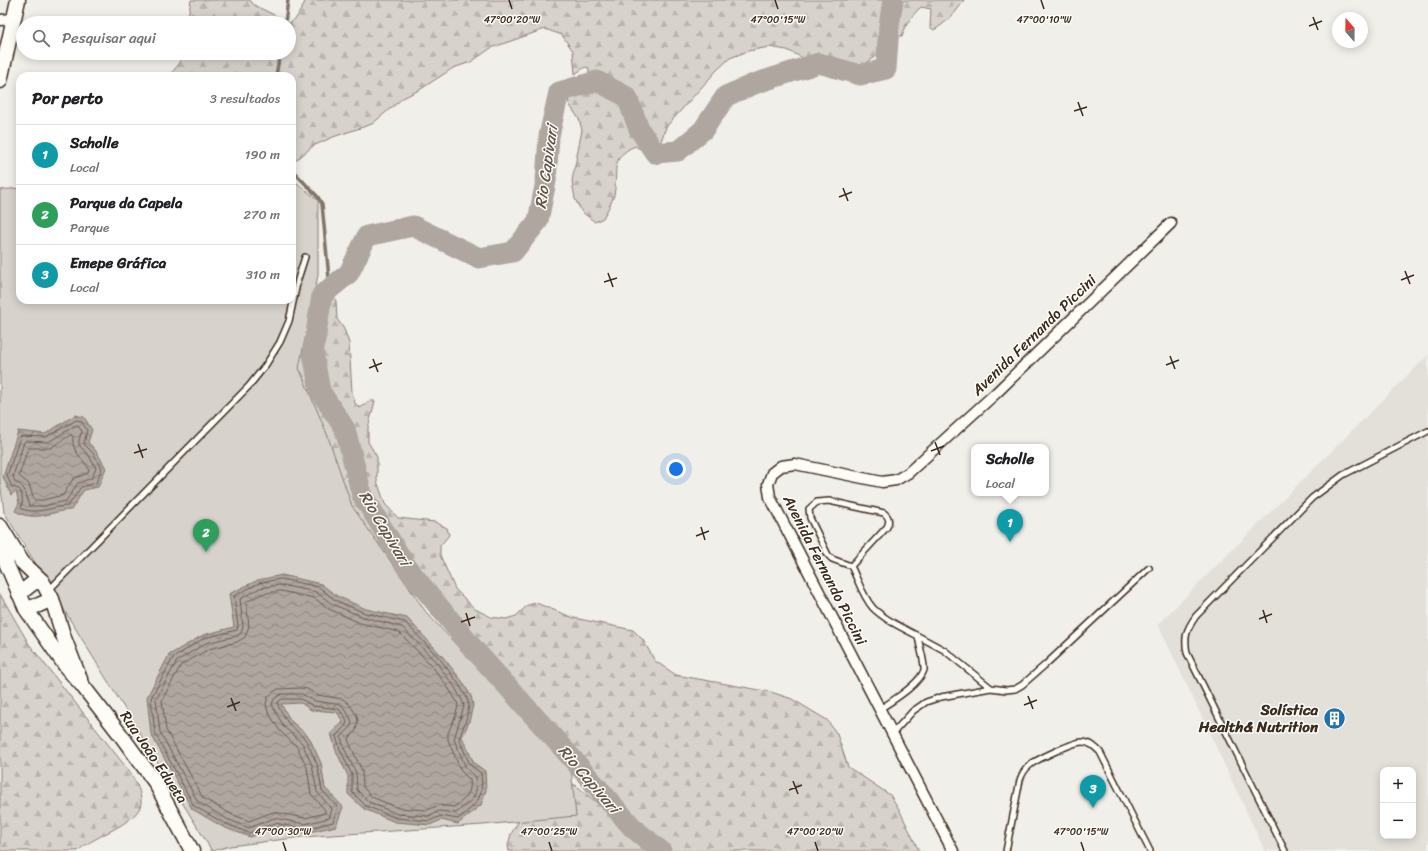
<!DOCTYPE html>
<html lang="pt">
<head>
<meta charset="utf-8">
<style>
  :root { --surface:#fff; --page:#f2f2f2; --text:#202124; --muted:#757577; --line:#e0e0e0; --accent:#ea580c }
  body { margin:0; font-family:Sriracha,sans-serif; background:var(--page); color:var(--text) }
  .controls { position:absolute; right:12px; bottom:12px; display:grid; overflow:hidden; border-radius:8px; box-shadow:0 2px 10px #0003 }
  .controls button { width:36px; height:36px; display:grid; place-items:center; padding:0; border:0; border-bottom:1px solid var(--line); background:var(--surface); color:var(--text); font:20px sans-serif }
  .compass { position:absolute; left:1332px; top:12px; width:36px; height:36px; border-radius:50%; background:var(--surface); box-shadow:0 2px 10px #0003; rotate:340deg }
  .you { position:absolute; left:676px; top:469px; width:14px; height:14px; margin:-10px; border:3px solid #fff; border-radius:50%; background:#1a73e8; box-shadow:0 0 0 6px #1a73e833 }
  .badge { display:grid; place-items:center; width:26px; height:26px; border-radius:50%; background:var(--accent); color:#fff; font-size:13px; font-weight:700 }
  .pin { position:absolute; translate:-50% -33px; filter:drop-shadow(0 1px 2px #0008) }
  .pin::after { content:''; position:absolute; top:21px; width:14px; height:12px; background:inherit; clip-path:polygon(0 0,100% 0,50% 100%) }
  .popup { position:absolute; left:971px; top:444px; width:78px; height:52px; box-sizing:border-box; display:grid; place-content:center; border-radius:8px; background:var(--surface); filter:drop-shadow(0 1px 3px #0005); font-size:13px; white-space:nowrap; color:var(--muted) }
  .popup b { font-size:15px; color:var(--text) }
  .popup::after { content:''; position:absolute; left:50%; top:100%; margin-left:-8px; border:8px solid transparent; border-top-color:var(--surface) }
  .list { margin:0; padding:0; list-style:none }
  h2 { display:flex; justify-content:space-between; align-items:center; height:52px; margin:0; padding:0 16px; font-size:17px }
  h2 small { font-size:13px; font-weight:400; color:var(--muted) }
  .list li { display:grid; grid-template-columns:26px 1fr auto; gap:12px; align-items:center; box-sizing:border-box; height:60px; padding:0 16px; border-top:1px solid var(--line) }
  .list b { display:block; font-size:15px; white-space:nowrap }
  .list p { margin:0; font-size:13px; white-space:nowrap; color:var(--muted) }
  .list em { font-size:13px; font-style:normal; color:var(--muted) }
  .icon { flex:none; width:22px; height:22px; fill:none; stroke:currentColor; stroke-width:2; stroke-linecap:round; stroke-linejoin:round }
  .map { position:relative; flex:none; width:1428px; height:851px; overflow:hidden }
  .search { position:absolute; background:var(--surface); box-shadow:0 2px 10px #0003; left:16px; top:16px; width:280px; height:44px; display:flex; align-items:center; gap:10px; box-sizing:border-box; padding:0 14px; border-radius:22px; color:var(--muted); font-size:15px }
  .panel { position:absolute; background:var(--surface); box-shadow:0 2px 10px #0003; left:16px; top:72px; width:280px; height:232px; border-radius:12px }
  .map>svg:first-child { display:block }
</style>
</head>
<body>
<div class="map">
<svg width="1428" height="851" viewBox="0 0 1428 851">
  <defs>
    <pattern id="forest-firs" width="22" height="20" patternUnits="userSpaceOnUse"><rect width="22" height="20" fill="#d7d2cc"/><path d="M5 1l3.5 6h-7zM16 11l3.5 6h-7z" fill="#b9b4af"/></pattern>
    <pattern id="water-waves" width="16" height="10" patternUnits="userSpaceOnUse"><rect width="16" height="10" fill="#aea69f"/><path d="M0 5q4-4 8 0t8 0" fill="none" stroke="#8f8781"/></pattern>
  </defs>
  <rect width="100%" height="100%" fill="#f1efea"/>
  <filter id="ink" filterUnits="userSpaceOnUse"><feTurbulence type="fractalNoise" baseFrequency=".025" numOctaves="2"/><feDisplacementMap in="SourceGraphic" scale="8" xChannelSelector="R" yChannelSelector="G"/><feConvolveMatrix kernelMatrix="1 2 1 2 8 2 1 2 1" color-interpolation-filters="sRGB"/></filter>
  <g filter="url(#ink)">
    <path fill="#e3e0da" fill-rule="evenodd" d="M 1428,355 L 1428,851 L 1265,851 L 1158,624 ZM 1383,770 L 1413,770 L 1413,836 L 1383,836 Z"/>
    <path fill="url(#forest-firs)" stroke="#897e75" d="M 191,0 L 250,0 L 254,5 L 290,23 L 297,17 L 306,0 L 964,0 C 956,13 947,22 934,30 L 930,27 L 931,9 L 921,7 C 912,15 906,24 902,36 L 897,36 L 885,50 L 853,72 L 836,78 L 819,71 L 805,59 L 787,50 L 769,47 L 748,51 L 730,58 L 717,70 L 666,127 L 660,144 L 657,164 L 645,152 L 635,146 C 608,158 619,172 614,195 C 612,202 607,211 603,218 L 595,222 L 582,212 L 575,199 L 572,181 L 582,130 L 579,119 L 569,104 L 568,98 L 572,88 L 589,72 L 589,68 L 585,67 L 575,74 L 573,51 L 562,35 L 545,29 L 491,48 L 471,62 L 453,68 L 421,89 L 403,98 L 372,124 L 333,137 L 313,146 L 294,162 L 292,160 L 292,76 L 169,76 L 179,64 L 182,53 L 289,53 L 289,23 L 187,23 Z
      M 327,281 L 336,301 L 337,319 L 344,329 L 349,343 L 352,392 L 355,403 L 360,408 L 370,401 L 375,401 L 368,428 L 368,442 L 377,457 L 377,481 L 385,504 L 398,518 L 435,522 L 447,528 L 449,535 L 440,546 L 440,555 L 455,589 L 475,609 L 491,617 L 506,619 L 516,616 L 528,605 L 536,603 L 574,618 L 633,630 L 643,640 L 655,661 L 676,675 L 771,692 L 792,699 L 827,720 L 837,734 L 848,767 L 890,795 L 899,809 L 919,851 L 509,851 L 508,845 L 511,834 L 538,789 L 562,779 L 577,786 L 609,813 L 563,747 L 530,707 L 486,665 L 444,616 L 407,587 L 260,388 L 289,325 Z
      M 0,594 L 29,644 L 129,771 C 135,780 140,789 141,800 C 144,822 92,836 78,851 L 0,851 Z"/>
    <path fill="#d7d2cc" stroke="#897e75" d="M 292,179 L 318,200 L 318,275 L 299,368 L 327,434 L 352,506 L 426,612 L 571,769 L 576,816 L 483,825 L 302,837 L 230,846 L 212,851 L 4,512 L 0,481 L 0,190 L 20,188 L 20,300 L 292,300 Z"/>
    <path fill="url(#water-waves)" stroke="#80746b" d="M 75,415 L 84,417 L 92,430 L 88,442 L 96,451 L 106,468 L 98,487 L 84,490 L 71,510 C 57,510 44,518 30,516 C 25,516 19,513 15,511 L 19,503 L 16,491 L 11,495 L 3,477 L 18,431 L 45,434 Z
      M 282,575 L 321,584 L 337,596 L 366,609 L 407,618 L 443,657 L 462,681 L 471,696 L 473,705 L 469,722 L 462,737 L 474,763 L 485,771 L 486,790 L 481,805 L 458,824 L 441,820 L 430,825 L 395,822 L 364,809 L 348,794 L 348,776 L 336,751 L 331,733 L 343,722 L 337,712 L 311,710 L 301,703 L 281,704 L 291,721 L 309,737 L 321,763 L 325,788 L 343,807 L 336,826 L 305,833 L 275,827 L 250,837 L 223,827 L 192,809 L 151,734 L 147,697 L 169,655 L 203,635 L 234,627 L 229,594 L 258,580 Z"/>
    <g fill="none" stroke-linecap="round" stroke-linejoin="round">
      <path stroke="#695c52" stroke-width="1" d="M 77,420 L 81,421 L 87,430 L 84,444 L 93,453 L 102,468 L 96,483 L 81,487 L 68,506 C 52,506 39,515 22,509 L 21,507 C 23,503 23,493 19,489 C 17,488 14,488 12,487 L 7,476 L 20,437 L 22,436 L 46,437 Z
        M 77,425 L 82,431 L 79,440 L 79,445 L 89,456 L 96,468 L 92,478 L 78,483 L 66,501 L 44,506 L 29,506 C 26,497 27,486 15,482 L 13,476 L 24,442 L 26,441 L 48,442 Z
        M 71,435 L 73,437 C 71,451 82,457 89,469 L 88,473 L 73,479 L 63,495 L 43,500 L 34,500 L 29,484 L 19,476 L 28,448 L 50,448 Z
        M 281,579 L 319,587 L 335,600 L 365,613 L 405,622 L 440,659 L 458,683 L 467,698 L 469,706 L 466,720 L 459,739 L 470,765 L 481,773 C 484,800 477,803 458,819 L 441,816 L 429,821 L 396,818 L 366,806 L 352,792 L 352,775 L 340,749 L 336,736 L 346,725 L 347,720 L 339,709 L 313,706 L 301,699 L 282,699 L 278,702 L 278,706 L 288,723 L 306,740 L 317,764 L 322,790 L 338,808 L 333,822 L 305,829 L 275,823 L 249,833 L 224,823 L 194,806 L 155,733 L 151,698 L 173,658 L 204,638 L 237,630 L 238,626 L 234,596 L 259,583 Z
        M 281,585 L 316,592 L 332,604 L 363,617 L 402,627 L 436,662 L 454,686 L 462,700 L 464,706 L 454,739 L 466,768 L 476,777 C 478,799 472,800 456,813 L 439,811 L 428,816 L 397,814 L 369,802 L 357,790 L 356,773 L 344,748 L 341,737 L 350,728 L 352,722 L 350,717 L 342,705 L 315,701 L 302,694 L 281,694 L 274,699 L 272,704 L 274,709 L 284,727 L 302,743 L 312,765 L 317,792 L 332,809 L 329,818 L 305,824 L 274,818 L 249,828 L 227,819 L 198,802 L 160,732 L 156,699 L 177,661 L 206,643 L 236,636 L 241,633 L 243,627 L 240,599 L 260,588 Z
        M 281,591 L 314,598 L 329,609 L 360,623 L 399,632 L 432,666 L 449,689 L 457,702 L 458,706 L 455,717 L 448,733 L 448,740 L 461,771 L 470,780 C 472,794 465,799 454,807 L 439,805 L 427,810 L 398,808 L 372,797 L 363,787 L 362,771 L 348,740 L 356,730 L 358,720 L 356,714 L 349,704 L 343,699 L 317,695 L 307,689 L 301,688 L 278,689 L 273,692 L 268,697 L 266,704 L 268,712 L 280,731 L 297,747 L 307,767 L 311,794 L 325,810 L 325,813 L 305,818 L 273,812 L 249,821 L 229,813 L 203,798 L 166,730 L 162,700 L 181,665 L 209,649 L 237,642 L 245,637 L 249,626 L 246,602 L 262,594 Z"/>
      <path stroke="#80746b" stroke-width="3.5" d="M 285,23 L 288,0
        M 276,76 L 280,53
        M 292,170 L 318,197 L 322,204 L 330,289"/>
      <path stroke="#aea69f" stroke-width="21" d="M 661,851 L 633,828 L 569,755 L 472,647 L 408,569 L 362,495 L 345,429 L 320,391 L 313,353 L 322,295 L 349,273 L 367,236 L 413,226 L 479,258 L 513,252 L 538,221 L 546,181 L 549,136 L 559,92 L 597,81 L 627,97 L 639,129 L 655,153 L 678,151 L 703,130 L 726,96 L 754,84 L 819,63 L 860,75 L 886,69 L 889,26 L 893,0"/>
      <defs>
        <path id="lane" d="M 851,566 L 887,527 C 890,521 889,517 884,513 L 829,501 L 817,502 L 809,509 L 810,518 L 828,555 L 832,559 L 851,566 C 858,580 863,597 873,608 C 885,620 903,628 918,636 C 919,645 925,662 924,670 C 920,684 892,701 880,709
          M 49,590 L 249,386 L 265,366 L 280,342 L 289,321 L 298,279 L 305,257
          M 918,636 L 944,650 L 991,688
          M 893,733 L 913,711 L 926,702 L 941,697 L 991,688 L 1006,690 L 1015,689 L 1022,685 L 1045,665 L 1149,568
          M 1006,851 L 1020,780 C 1022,774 1025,769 1030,765 C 1037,759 1074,742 1082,742 C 1090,742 1095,747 1100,752 L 1150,851
          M 1285,851 L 1187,653 C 1184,637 1186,630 1196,616 L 1312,498 L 1343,475 L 1428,431"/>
        <path id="street" d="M 0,20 L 14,19
          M 953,851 L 770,497 L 768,484 L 772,473 L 781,466 L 795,464 L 882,482 L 896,480 L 908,473 L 996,393 L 1171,223"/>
        <path id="secondary" d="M 0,81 L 18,0
          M 0,526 L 22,562 L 42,581 L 52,599 L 64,638 L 80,679
          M 0,541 L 7,565 L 26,609 L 67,668 L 82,685 L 120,734 L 155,782 L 192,851
          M 19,594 L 33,583 L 42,581
          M 26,609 L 39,605 L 52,599"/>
      </defs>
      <use href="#lane" stroke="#3b2a1e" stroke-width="8"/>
      <use href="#street" stroke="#3b2a1e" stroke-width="13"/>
      <use href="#secondary" stroke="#3b2a1e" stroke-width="17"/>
      <use href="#lane" stroke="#fdfcf7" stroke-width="5"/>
      <use href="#street" stroke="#fdfcf7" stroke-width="10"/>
      <use href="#secondary" stroke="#fdfcf7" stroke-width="14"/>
    </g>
  </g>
  <path fill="none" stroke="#3b2a1e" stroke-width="1.5" d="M 509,0 L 512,9M 775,0 L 778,9M 1041,0 L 1044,9M 1313,17 L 1318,30M 1309,26 L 1322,21M 1078,102 L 1083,116M 1074,111 L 1087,107M 843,188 L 848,201M 839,197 L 852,192M 1405,271 L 1410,284M 608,273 L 613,287M 1401,280 L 1414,275M 604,282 L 617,278M 1170,356 L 1175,369M 373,359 L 378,372M 1166,365 L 1179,360M 369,368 L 382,363M 935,442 L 940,455M 138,444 L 143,458M 931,451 L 944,446M 134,453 L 147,449M 701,527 L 705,540M 696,536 L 709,531M 1263,610 L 1267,623M 466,613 L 470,626M 1259,619 L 1272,614M 461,622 L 475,617M 1028,696 L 1033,709M 231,698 L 236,711M 1024,705 L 1037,700M 227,707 L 240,702M 793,781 L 798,794M 789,790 L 802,785M 283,842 L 286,851M 549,842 L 552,851M 815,842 L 818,851M 1081,842 L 1084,851"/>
  <defs>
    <symbol id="building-disc" viewBox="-11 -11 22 22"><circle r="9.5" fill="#1f6fb2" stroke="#fdfcf7"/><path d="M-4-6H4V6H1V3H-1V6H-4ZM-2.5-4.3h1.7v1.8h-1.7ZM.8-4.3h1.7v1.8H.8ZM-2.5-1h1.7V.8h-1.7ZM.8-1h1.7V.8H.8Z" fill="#fff"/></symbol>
  </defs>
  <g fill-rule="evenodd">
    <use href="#building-disc" x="1322" y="706" width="25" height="25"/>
  </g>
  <g text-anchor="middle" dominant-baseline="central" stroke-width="3" stroke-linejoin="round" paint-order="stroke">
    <g font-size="15" fill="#3b2a1e" stroke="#fdfcf7">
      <text transform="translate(1034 335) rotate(-44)">Avenida Fernando Piccini</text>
      <text transform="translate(825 570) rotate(63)">Avenida Fernando Piccini</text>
      <text transform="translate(154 757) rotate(56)">Rua João Edueta</text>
    </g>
    <g font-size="15" font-weight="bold" fill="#3b2a1e" stroke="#fdfcf7" text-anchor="end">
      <text x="1318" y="710">Solística<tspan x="1318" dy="17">Health&amp; Nutrition</tspan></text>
    </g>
    <g font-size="16" font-style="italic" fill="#63554b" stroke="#fdfcf7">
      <text transform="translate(546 167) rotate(-82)">Rio Capivari</text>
      <text transform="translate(385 528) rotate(59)">Rio Capivari</text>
      <text transform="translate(589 779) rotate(49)">Rio Capivari</text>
    </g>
  </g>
  <g font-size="10" text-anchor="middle" fill="#3b2a1e" stroke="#fdfcf7" stroke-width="3" stroke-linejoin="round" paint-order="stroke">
    <text x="512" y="23">47°00'20"W</text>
    <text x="778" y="23">47°00'15"W</text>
    <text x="1044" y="23">47°00'10"W</text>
    <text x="283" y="835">47°00'30"W</text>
    <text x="549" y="835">47°00'25"W</text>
    <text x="815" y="835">47°00'20"W</text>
    <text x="1081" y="835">47°00'15"W</text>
  </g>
</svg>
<div class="controls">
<button>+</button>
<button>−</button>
</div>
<svg class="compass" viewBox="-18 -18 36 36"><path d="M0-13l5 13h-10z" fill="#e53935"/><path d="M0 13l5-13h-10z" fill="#757577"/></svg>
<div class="you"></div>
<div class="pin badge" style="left:1010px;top:542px;background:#0f9aa8">1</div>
<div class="popup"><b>Scholle</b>Local</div>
<div class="pin badge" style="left:206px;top:552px;background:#2e9e5b">2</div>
<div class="pin badge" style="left:1093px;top:808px;background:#0f9aa8">3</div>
<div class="search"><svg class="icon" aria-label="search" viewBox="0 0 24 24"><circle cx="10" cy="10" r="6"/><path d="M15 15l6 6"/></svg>Pesquisar aqui</div>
<section class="panel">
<h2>Por perto<small>3 resultados</small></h2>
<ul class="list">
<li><span class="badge" style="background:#0f9aa8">1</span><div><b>Scholle</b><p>Local</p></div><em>190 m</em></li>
<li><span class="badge" style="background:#2e9e5b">2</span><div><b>Parque da Capela</b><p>Parque</p></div><em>270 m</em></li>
<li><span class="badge" style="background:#0f9aa8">3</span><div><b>Emepe Gráfica</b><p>Local</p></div><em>310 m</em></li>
</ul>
</section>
</div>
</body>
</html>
